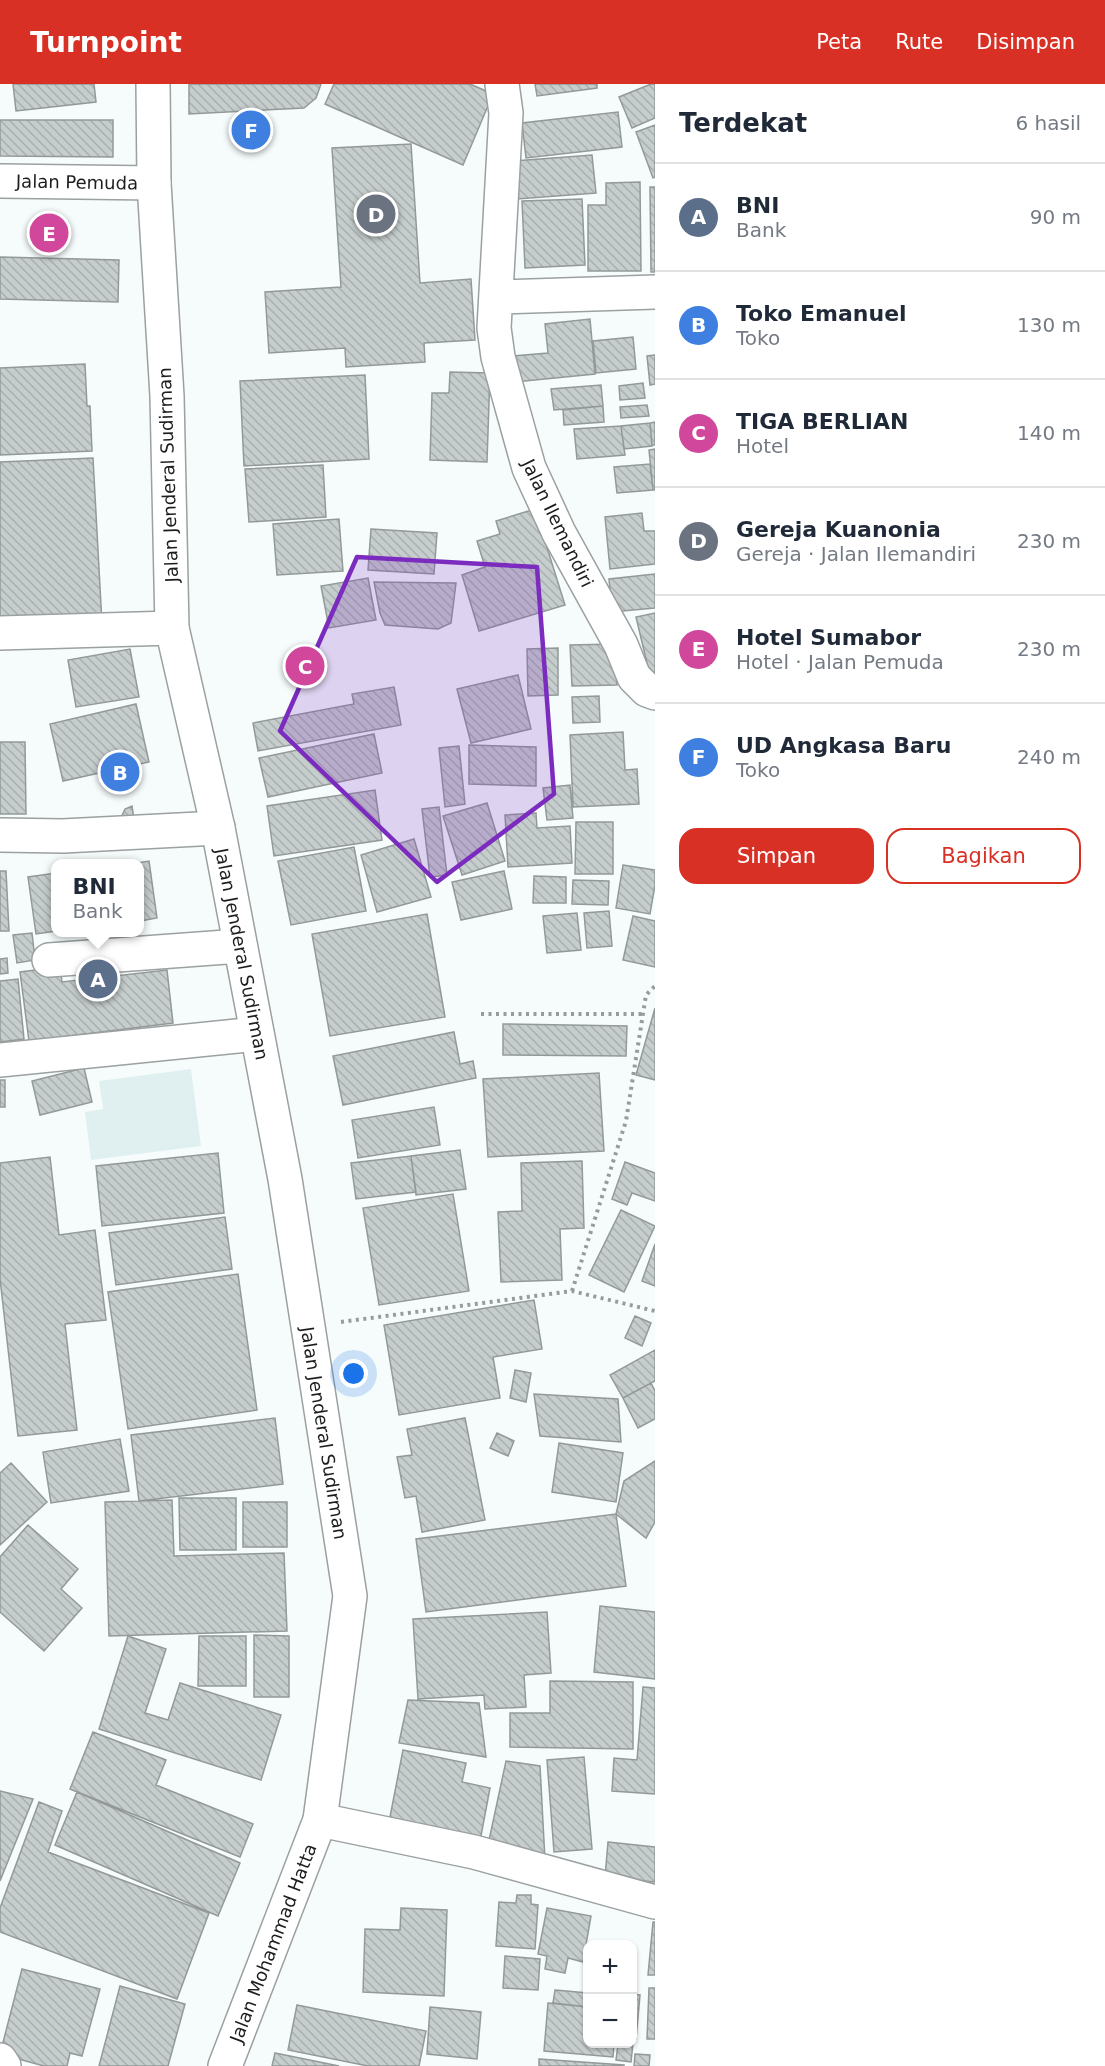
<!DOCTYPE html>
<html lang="id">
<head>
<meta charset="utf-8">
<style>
  :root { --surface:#fff; --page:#f2f2f3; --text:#1f2937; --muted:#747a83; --line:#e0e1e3; --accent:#d93025 }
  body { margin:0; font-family:"DejaVu Sans",sans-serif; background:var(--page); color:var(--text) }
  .controls { position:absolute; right:18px; bottom:18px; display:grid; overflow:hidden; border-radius:12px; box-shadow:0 2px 4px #0004 }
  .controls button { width:54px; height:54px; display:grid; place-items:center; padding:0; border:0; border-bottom:2px solid var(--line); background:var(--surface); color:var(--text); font:30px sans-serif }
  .you { position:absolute; left:354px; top:1290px; width:21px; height:21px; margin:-15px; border:4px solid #fff; border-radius:50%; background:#1a73e8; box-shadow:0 0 0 9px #1a73e833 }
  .badge { display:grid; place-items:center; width:39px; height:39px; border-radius:50%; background:var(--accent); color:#fff; font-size:20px; font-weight:700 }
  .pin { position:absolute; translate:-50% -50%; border:3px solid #fff; box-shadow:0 2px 6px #0006 }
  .popup { position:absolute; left:51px; top:775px; width:93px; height:78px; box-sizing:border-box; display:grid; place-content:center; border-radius:12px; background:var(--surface); filter:drop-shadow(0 2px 4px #0005); font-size:20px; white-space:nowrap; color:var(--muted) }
  .popup b { font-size:22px; color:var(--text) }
  .popup::after { content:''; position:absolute; left:50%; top:100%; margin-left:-12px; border:12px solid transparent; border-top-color:var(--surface) }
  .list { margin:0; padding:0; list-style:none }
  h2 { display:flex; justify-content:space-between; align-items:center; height:78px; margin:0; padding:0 24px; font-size:26px }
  h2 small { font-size:20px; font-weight:400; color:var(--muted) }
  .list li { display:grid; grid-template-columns:39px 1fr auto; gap:18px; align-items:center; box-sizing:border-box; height:108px; padding:0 24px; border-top:2px solid var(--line) }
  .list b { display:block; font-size:22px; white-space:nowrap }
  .list p { margin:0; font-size:20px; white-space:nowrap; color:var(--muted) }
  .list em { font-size:20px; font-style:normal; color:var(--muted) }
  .actions { display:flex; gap:12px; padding:18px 24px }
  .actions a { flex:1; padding:14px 0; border:2px solid var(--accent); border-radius:18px; text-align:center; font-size:21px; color:var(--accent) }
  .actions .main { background:var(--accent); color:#fff }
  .map { position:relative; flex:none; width:655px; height:1982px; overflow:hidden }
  header { display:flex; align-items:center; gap:36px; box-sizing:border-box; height:84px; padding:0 30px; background:var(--accent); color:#fff }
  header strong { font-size:28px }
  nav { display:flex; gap:33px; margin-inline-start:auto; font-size:21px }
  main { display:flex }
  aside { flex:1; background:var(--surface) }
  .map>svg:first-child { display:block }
</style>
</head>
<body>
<header>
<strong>Turnpoint</strong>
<nav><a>Peta</a><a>Rute</a><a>Disimpan</a></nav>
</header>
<main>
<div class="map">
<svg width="655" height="1982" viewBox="0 0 655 1982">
  <defs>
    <pattern id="building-back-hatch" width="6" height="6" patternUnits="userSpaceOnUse" patternTransform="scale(1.5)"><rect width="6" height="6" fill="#c6cdcd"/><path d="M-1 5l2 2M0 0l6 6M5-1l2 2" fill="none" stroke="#aab0b0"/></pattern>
  </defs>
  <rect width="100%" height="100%" fill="#f6fcfc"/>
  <path fill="#e0f0f1" d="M 191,985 L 201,1062 L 91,1076 L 85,1028 L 103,1025 L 99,997 Z"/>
  <path fill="url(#building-back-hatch)" stroke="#939999" stroke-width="1.5" d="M 13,0 L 94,0 L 96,18 L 16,27 Z
    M 189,0 L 321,0 L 316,14 L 304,24 L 189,30 Z
    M 334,0 L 470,0 L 493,10 L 463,81 L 325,20 Z
    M 535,0 L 597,0 L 597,4 L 537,12 Z
    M 651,0 L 655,0 L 655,34 L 632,44 L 619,13 Z
    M 618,28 L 622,63 L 526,74 L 522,39 Z
    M 0,36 L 113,36 L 113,73 L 0,72 Z
    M 655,41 L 655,93 L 653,94 L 636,48 Z
    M 411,60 L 420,199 L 471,195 L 475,256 L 424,259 L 425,278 L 346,283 L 345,264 L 269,269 L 265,208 L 341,203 L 332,64 Z
    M 592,71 L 596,109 L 517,115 L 514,77 Z
    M 640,98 L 641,187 L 588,187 L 588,121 L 606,121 L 606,99 Z
    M 650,103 L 655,103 L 655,188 L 651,188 Z
    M 582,115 L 585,181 L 525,184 L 522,117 Z
    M 0,173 L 119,176 L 118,218 L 0,215 Z
    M 590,235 L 595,290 L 515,298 L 513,272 L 548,269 L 545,240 Z
    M 633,253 L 636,285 L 596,289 L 593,257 Z
    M 655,271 L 655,300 L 650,301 L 647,272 Z
    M 85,280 L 87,322 L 90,322 L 92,367 L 0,371 L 0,284 Z
    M 450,288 L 490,289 L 487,378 L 430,376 L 432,309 L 449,309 Z
    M 365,291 L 369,375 L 244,382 L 240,297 Z
    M 643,299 L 645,314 L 620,316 L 619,302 Z
    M 601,301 L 603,322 L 554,326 L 551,305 Z
    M 647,321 L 649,332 L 621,334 L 620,323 Z
    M 603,322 L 604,338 L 564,341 L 563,326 Z
    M 655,338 L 655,361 L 652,361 L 650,339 Z
    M 650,339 L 652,362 L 624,365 L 621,342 Z
    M 621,342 L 625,371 L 577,375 L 574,345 Z
    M 655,365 L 655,406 L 653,406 L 649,366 Z
    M 93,374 L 102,540 L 0,545 L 0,378 Z
    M 650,380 L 653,406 L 617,409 L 614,383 Z
    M 323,381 L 326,433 L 249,438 L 245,385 Z
    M 535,425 L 565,521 L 479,547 L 462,491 L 485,483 L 477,457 L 500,450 L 496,437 Z
    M 642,429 L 644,447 L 655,447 L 655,480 L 610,485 L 605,433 Z
    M 339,435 L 343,487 L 277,491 L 273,440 Z
    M 371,445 L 437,449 L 434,490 L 368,486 Z
    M 655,490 L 655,524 L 612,528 L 609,495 Z
    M 368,494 L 376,536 L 329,544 L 321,502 Z
    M 374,498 L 456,499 L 451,539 L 438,545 L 385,541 L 380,529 Z
    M 655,529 L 655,595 L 651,596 L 636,533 Z
    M 616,560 L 617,601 L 572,602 L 570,561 Z
    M 558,564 L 558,611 L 528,612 L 527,565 Z
    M 130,565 L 139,613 L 76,623 L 68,576 Z
    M 518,591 L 531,645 L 471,659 L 457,605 Z
    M 394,603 L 401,641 L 258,667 L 253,639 L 354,620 L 352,610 Z
    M 599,612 L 600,638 L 573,639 L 572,613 Z
    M 136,620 L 149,678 L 63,697 L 50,640 Z
    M 623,648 L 625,686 L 637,685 L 639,720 L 573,723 L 570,651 Z
    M 374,650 L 382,689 L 268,713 L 259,674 Z
    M 0,658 L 25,658 L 26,730 L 0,730 Z
    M 469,661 L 536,663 L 536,702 L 469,700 Z
    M 459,662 L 465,720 L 445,723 L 439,664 Z
    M 570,701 L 573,734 L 547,736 L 543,704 Z
    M 375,706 L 382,756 L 274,772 L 267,722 Z
    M 487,719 L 505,777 L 462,791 L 443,732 Z
    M 132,722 L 135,742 L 119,738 L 125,725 Z
    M 439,723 L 447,791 L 430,793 L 422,725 Z
    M 536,729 L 537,744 L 570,742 L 572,779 L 508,783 L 505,731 Z
    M 576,738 L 613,738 L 613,790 L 575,790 Z
    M 414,755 L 431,813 L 377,828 L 361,771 Z
    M 354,763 L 366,827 L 291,841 L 278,777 Z
    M 149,777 L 157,834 L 140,837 L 140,780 L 131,780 Z
    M 623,781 L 655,786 L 655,801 L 650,830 L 616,824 Z
    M 0,787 L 6,787 L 9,847 L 0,847 Z
    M 504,787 L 512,825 L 461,836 L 452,798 Z
    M 56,789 L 56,847 L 36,850 L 28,793 Z
    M 534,792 L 566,793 L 566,819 L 533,819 Z
    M 573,796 L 609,797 L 608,821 L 572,820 Z
    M 609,827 L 612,862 L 587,864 L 584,829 Z
    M 577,829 L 581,866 L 547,869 L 543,832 Z
    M 427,830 L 445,933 L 330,952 L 312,850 Z
    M 633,832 L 655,837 L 655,883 L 623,876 Z
    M 32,849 L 35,876 L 17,879 L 13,851 Z
    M 7,874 L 8,889 L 0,890 L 0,875 Z
    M 60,883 L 62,898 L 167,886 L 173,939 L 29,957 L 20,888 Z
    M 18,895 L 24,955 L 0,958 L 0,897 Z
    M 655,924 L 655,996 L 636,991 Z
    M 503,940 L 627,942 L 626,972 L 503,971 Z
    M 454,948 L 460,980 L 473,977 L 476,994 L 343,1021 L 333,972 Z
    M 84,984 L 92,1018 L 40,1031 L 32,997 Z
    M 599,989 L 604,1067 L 488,1073 L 483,995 Z
    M 0,996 L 5,996 L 5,1023 L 0,1023 Z
    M 434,1023 L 440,1061 L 358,1074 L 352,1036 Z
    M 460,1066 L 466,1105 L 416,1111 L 411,1072 Z
    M 218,1069 L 224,1129 L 102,1142 L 96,1082 Z
    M 411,1072 L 416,1108 L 356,1115 L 351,1079 Z
    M 50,1073 L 59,1151 L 95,1146 L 106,1236 L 65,1240 L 77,1346 L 18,1352 L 0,1195 L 0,1079 Z
    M 582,1077 L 584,1144 L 560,1145 L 562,1196 L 501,1198 L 498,1128 L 522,1127 L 521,1079 Z
    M 625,1078 L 655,1089 L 655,1117 L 632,1109 L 627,1121 L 612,1115 Z
    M 453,1110 L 469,1207 L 379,1221 L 363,1124 Z
    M 621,1126 L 655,1142 L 624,1208 L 589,1191 Z
    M 225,1133 L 232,1185 L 116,1201 L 109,1149 Z
    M 655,1160 L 655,1202 L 642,1197 Z
    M 238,1190 L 257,1326 L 128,1345 L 108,1208 Z
    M 534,1216 L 542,1265 L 493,1273 L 500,1314 L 399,1331 L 384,1241 Z
    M 635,1232 L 651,1239 L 642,1262 L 625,1254 Z
    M 655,1266 L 655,1297 L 623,1314 L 610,1291 Z
    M 515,1286 L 531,1289 L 526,1318 L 510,1314 Z
    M 651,1299 L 655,1307 L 655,1335 L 638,1344 L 623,1314 Z
    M 534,1310 L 618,1315 L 621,1358 L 540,1352 Z
    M 275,1334 L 283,1400 L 139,1417 L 131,1351 Z
    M 465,1334 L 485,1436 L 422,1448 L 416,1412 L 405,1414 L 397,1373 L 412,1371 L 407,1345 Z
    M 497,1349 L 514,1357 L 508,1372 L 490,1364 Z
    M 120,1355 L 129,1407 L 51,1419 L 43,1368 Z
    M 559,1359 L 623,1369 L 616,1418 L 552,1408 Z
    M 655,1377 L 655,1438 L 646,1454 L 616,1430 L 624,1397 Z
    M 11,1379 L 47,1418 L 0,1461 L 0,1389 Z
    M 179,1414 L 236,1414 L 236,1466 L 180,1466 Z
    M 172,1416 L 174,1472 L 284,1469 L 287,1547 L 109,1552 L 105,1418 Z
    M 243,1418 L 287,1418 L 287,1463 L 243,1463 Z
    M 616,1430 L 626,1502 L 426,1528 L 416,1455 Z
    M 28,1441 L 78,1485 L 61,1505 L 82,1524 L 44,1567 L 0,1528 L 0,1473 Z
    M 600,1522 L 655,1528 L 655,1595 L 594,1588 Z
    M 547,1528 L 551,1589 L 524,1591 L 526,1623 L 485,1625 L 484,1611 L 418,1615 L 413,1535 Z
    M 254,1551 L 289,1552 L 289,1613 L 254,1613 Z
    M 128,1552 L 166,1565 L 145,1629 L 168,1636 L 180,1599 L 281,1631 L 261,1696 L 99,1645 Z
    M 199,1552 L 246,1552 L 246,1602 L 198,1602 Z
    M 550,1597 L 633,1598 L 633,1665 L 510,1663 L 510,1629 L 550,1629 Z
    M 643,1603 L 655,1604 L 655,1710 L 612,1707 L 614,1674 L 637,1676 Z
    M 408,1616 L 479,1619 L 486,1673 L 399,1659 Z
    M 93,1648 L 166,1676 L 156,1701 L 253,1740 L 240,1773 L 70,1705 Z
    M 403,1666 L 466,1679 L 462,1698 L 490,1704 L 480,1757 L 389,1738 Z
    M 584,1673 L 592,1765 L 554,1768 L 547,1676 Z
    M 506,1677 L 540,1682 L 545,1776 L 488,1761 Z
    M 0,1707 L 33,1715 L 0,1797 Z
    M 77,1708 L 240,1779 L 218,1832 L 55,1761 Z
    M 39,1718 L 62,1727 L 48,1768 L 209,1829 L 177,1915 L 0,1848 L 0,1824 Z
    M 608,1758 L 655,1763 L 655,1798 L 605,1793 Z
    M 517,1811 L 531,1811 L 531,1820 L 538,1821 L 535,1865 L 496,1862 L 499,1818 L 516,1819 Z
    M 401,1824 L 447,1826 L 444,1912 L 363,1908 L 365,1845 L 400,1846 Z
    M 547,1824 L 591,1832 L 583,1878 L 568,1874 L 565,1889 L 545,1885 L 547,1872 L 538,1870 Z
    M 653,1838 L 655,1838 L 655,1891 L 648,1891 Z
    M 505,1872 L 540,1875 L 538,1906 L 503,1904 Z
    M 22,1885 L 100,1905 L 82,1972 L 70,1969 L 67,1982 L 44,1982 L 0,1970 Z
    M 120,1902 L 185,1920 L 168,1982 L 99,1982 Z
    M 649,1904 L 655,1904 L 655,1955 L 647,1955 Z
    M 555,1906 L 588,1909 L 588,1923 L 553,1919 Z
    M 632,1910 L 640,1911 L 636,1955 L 632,1954 Z
    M 548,1919 L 588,1923 L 588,1960 L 614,1960 L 613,1973 L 544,1967 Z
    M 297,1921 L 426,1947 L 419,1982 L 368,1982 L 288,1966 Z
    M 430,1923 L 481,1928 L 477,1975 L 427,1970 Z
    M 633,1959 L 631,1978 L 616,1976 L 618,1960 Z
    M 275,1969 L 339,1982 L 272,1982 Z
    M 635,1970 L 650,1971 L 649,1982 L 634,1982 Z
    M 539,1975 L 624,1981 L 624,1982 L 539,1982 Z"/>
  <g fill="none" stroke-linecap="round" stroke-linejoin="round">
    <defs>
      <path id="minor" d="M 502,0 L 506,29 L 494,244 L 498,273 L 529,384 L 559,449 L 621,561 L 634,593 L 647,606 L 655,609
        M 0,97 L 154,99
        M 497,213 L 655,208
        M 0,549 L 172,544
        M 0,751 L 63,752 L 218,744
        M 49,876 L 240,862
        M 0,976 L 257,950
        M 320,1736 L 474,1768 L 655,1818
        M 0,1976 L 4,1982"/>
      <path id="major" d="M 153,0 L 154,99 L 167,312 L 172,544 L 218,744 L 285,1095 L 350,1512 L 320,1736 L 225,1982"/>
    </defs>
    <use href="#minor" stroke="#9ba0a1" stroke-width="36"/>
    <use href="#major" stroke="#9ba0a1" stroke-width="36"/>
    <path stroke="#969b9b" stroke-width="4" stroke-dasharray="3 4.5" stroke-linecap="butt" d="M 481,930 L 643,930
      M 572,1207 L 626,1037 L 646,911 L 655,902
      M 341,1238 L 572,1207 L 655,1227"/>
    <use href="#minor" stroke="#fff" stroke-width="33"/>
    <use href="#major" stroke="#fff" stroke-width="33"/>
  </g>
  <path fill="#7b2cbf" fill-opacity="0.2" stroke="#7b2cbf" stroke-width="4.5" stroke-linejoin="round" d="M 357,473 L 537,483 L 554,710 L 437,798 L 280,647 Z"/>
  <g text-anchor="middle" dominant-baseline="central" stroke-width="6" stroke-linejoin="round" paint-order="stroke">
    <g font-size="18" fill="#1c1e1e" stroke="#fff">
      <text transform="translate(77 98) rotate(1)">Jalan Pemuda</text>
      <text transform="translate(168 391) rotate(-92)">Jalan Jenderal Sudirman</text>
      <text transform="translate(558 439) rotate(64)">Jalan Ilemandiri</text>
      <text transform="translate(242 870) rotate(79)">Jalan Jenderal Sudirman</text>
      <text transform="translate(324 1349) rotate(81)">Jalan Jenderal Sudirman</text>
      <text transform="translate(273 1859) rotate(-69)">Jalan Mohammad Hatta</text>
    </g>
  </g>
</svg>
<div class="controls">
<button>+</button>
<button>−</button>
</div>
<div class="you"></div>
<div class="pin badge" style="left:98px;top:895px;background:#5c6f8a">A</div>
<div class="popup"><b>BNI</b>Bank</div>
<div class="pin badge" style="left:120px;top:688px;background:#3f7fe0">B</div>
<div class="pin badge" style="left:305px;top:582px;background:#d1479c">C</div>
<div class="pin badge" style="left:376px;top:130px;background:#6b7280">D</div>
<div class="pin badge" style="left:49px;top:149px;background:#d1479c">E</div>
<div class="pin badge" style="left:251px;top:46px;background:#3f7fe0">F</div>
</div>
<aside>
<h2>Terdekat<small>6 hasil</small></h2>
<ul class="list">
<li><span class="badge" style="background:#5c6f8a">A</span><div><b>BNI</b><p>Bank</p></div><em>90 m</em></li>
<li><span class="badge" style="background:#3f7fe0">B</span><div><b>Toko Emanuel</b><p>Toko</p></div><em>130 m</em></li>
<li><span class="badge" style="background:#d1479c">C</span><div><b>TIGA BERLIAN</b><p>Hotel</p></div><em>140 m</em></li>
<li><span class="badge" style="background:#6b7280">D</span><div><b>Gereja Kuanonia</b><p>Gereja · Jalan Ilemandiri</p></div><em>230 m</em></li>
<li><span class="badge" style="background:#d1479c">E</span><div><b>Hotel Sumabor</b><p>Hotel · Jalan Pemuda</p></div><em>230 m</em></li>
<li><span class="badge" style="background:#3f7fe0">F</span><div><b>UD Angkasa Baru</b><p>Toko</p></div><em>240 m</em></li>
</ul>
<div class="actions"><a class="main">Simpan</a><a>Bagikan</a></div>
</aside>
</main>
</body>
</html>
